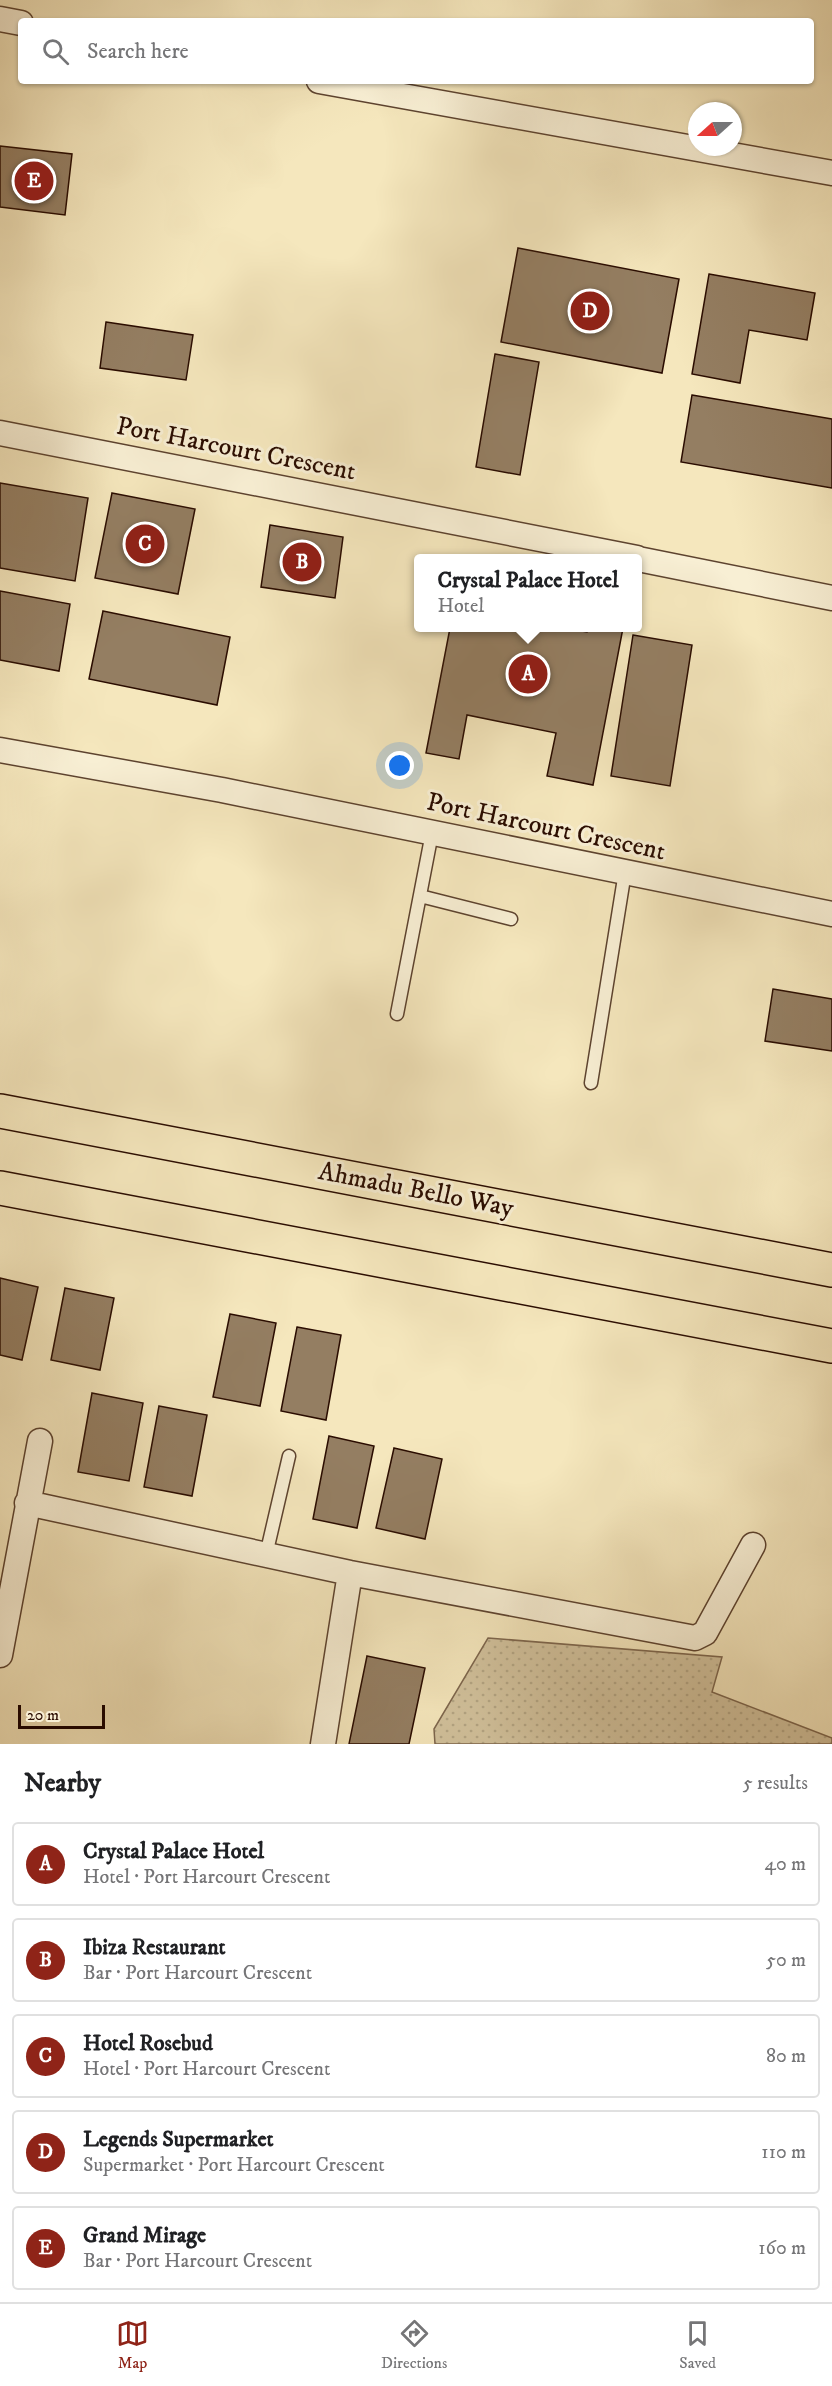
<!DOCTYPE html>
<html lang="en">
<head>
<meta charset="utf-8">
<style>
  :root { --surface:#fff; --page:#f6f6f6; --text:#202124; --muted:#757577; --line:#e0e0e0; --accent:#8f2418 }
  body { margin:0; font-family:"IM FELL DW Pica",serif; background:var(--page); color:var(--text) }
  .compass { position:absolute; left:688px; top:102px; width:54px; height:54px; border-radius:50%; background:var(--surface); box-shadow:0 2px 4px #0004; rotate:249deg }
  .scale { position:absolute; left:18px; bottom:15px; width:87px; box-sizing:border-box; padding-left:6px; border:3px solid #2a0c00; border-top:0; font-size:16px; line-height:21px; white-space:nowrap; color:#2a0c00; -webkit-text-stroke:4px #f8efd4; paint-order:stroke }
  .you { position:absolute; left:400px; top:766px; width:21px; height:21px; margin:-15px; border:4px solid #fff; border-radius:50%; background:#1a73e8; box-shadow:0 0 0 9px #1a73e833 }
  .badge { display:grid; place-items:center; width:39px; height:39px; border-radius:50%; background:var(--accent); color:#fff; font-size:20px; font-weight:700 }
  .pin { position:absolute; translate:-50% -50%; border:3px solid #fff; box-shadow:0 2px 6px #0006 }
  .popup { position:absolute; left:414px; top:554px; width:228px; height:78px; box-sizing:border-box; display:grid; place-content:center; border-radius:6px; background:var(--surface); filter:drop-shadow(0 2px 4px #0005); font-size:20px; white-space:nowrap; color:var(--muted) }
  .popup b { font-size:22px; color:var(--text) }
  .popup::after { content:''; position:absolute; left:50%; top:100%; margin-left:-12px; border:12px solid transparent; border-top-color:var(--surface) }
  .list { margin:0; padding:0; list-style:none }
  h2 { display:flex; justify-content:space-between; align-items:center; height:78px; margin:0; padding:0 24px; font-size:26px }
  h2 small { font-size:20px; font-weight:400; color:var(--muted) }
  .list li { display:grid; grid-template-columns:39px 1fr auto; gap:18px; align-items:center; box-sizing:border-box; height:84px; margin:0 12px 12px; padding:0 12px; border:2px solid var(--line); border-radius:6px }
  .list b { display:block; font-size:22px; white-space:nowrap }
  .list p { margin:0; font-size:20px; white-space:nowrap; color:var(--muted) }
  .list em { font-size:20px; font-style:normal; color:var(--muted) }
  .icon { flex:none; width:33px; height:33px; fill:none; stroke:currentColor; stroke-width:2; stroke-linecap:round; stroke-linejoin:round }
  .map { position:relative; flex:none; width:832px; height:1744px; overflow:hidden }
  .search { position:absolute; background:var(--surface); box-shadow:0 2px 4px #0004; left:18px; right:18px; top:18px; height:66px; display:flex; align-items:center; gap:15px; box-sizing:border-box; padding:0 21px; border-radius:6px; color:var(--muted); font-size:22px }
  .sheet { height:558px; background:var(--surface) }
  nav { display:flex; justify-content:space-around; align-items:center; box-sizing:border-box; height:84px; border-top:2px solid var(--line); background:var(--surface); font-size:16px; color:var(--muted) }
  nav a { display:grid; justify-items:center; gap:3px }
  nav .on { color:var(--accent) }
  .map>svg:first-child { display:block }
</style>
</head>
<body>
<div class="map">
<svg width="832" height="1744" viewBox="0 0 832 1744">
  <defs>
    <pattern id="grass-dots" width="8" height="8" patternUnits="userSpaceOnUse" patternTransform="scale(1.5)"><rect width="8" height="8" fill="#d2c29d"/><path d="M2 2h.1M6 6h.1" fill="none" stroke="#b4a685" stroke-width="1.8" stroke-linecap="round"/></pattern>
  </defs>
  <rect width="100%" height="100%" fill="#f5e7bd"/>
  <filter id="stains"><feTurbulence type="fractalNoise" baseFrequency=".00333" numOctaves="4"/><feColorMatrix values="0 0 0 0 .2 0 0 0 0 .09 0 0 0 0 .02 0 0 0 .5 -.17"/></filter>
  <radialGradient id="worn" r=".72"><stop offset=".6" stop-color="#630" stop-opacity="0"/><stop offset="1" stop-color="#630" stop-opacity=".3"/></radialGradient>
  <path fill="url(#grass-dots)" stroke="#7e674e" stroke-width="1.5" d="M 488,1638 L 722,1657 L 712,1692 L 832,1738 L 832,1744 L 435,1744 L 434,1729 Z"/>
  <path fill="#947e62" stroke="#2a0c00" stroke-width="1.5" d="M 0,146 L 72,154 L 65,215 L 0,207 Z
    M 518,248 L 679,279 L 662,373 L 501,342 Z
    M 709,274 L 815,293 L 807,340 L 749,330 L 740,383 L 692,374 Z
    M 106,322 L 193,335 L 186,380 L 100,368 Z
    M 495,354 L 539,362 L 520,475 L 476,467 Z
    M 692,395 L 832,419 L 832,488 L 681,462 Z
    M 0,483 L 88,498 L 75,581 L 0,568 Z
    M 112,493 L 195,509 L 178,594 L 95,578 Z
    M 270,525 L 343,537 L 335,598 L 261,587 Z
    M 0,591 L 70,604 L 59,671 L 0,660 Z
    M 103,611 L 230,637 L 217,705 L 89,679 Z
    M 450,628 L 563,628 L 587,632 L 588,628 L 623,628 L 593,785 L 547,776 L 556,733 L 467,715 L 459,759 L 426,753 Z
    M 633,635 L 692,645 L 670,786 L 611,776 Z
    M 773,989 L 832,999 L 832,1051 L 765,1041 Z
    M 0,1278 L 38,1287 L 22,1360 L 0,1355 Z
    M 65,1288 L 114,1298 L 100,1370 L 51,1360 Z
    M 230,1314 L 276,1323 L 260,1406 L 213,1397 Z
    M 297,1327 L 341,1335 L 326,1420 L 281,1411 Z
    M 92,1393 L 143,1403 L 129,1481 L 78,1472 Z
    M 159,1406 L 207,1415 L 192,1496 L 144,1487 Z
    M 329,1436 L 374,1446 L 357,1528 L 313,1519 Z
    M 394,1448 L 442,1459 L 425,1539 L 376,1528 Z
    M 367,1656 L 425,1668 L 409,1744 L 349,1744 Z"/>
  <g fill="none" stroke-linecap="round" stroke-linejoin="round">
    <defs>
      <path id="lane" d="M 420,896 L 511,919
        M 397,1014 L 432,833
        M 591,1083 L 625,872
        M 266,1555 L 289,1456"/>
      <path id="street" d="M 0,19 L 21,23
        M 319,81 L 832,173
        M 0,433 L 637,558
        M 638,559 L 832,598
        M 0,750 L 222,790 L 832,914
        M 27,1503 L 350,1573 L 695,1638 L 705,1633 L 753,1545
        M 0,1655 L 40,1441
        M 323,1744 L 350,1573"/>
      <path id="primary" d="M 0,1111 L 832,1270
        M 0,1188 L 832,1346"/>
    </defs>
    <use href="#lane" stroke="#5d432f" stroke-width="15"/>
    <use href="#street" stroke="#5d432f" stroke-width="27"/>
    <use href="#primary" stroke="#2a0c00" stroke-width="36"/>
    <use href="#lane" stroke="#f8efd4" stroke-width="12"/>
    <use href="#street" stroke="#f8efd4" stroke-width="24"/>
    <use href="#primary" stroke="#f5e7bd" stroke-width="33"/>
  </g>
  <g text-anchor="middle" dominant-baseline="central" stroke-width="6" stroke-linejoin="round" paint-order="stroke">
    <g font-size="26" fill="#2a0c00" stroke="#f8efd4">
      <text transform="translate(236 449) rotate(11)">Port Harcourt Crescent</text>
      <text transform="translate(546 827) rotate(12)">Port Harcourt Crescent</text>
      <text transform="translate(416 1190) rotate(11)">Ahmadu Bello Way</text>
    </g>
  </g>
  <rect width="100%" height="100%" filter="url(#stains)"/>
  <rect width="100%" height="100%" fill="url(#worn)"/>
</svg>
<svg class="compass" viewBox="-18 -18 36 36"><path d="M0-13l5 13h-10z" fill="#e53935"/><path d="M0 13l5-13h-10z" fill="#757577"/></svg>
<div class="scale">20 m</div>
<div class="you"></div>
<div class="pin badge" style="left:528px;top:674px">A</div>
<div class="popup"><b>Crystal Palace Hotel</b>Hotel</div>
<div class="pin badge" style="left:302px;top:562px">B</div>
<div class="pin badge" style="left:145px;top:544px">C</div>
<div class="pin badge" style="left:590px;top:311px">D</div>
<div class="pin badge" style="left:34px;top:181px">E</div>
<div class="search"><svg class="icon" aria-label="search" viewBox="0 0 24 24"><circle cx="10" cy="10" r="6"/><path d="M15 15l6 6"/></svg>Search here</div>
</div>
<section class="sheet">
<h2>Nearby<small>5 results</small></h2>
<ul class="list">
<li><span class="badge">A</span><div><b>Crystal Palace Hotel</b><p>Hotel · Port Harcourt Crescent</p></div><em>40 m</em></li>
<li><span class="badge">B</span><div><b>Ibiza Restaurant</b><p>Bar · Port Harcourt Crescent</p></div><em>50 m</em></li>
<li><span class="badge">C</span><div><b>Hotel Rosebud</b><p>Hotel · Port Harcourt Crescent</p></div><em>80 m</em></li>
<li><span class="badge">D</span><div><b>Legends Supermarket</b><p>Supermarket · Port Harcourt Crescent</p></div><em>110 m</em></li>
<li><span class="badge">E</span><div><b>Grand Mirage</b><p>Bar · Port Harcourt Crescent</p></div><em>160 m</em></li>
</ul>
</section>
<nav>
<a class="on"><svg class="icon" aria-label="map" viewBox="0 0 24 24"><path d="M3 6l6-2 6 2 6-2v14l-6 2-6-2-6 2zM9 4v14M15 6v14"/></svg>Map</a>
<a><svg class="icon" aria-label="directions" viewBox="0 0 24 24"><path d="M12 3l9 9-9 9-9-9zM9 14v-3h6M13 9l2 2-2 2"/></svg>Directions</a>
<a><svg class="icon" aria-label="saved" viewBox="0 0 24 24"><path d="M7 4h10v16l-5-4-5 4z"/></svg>Saved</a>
</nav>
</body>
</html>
